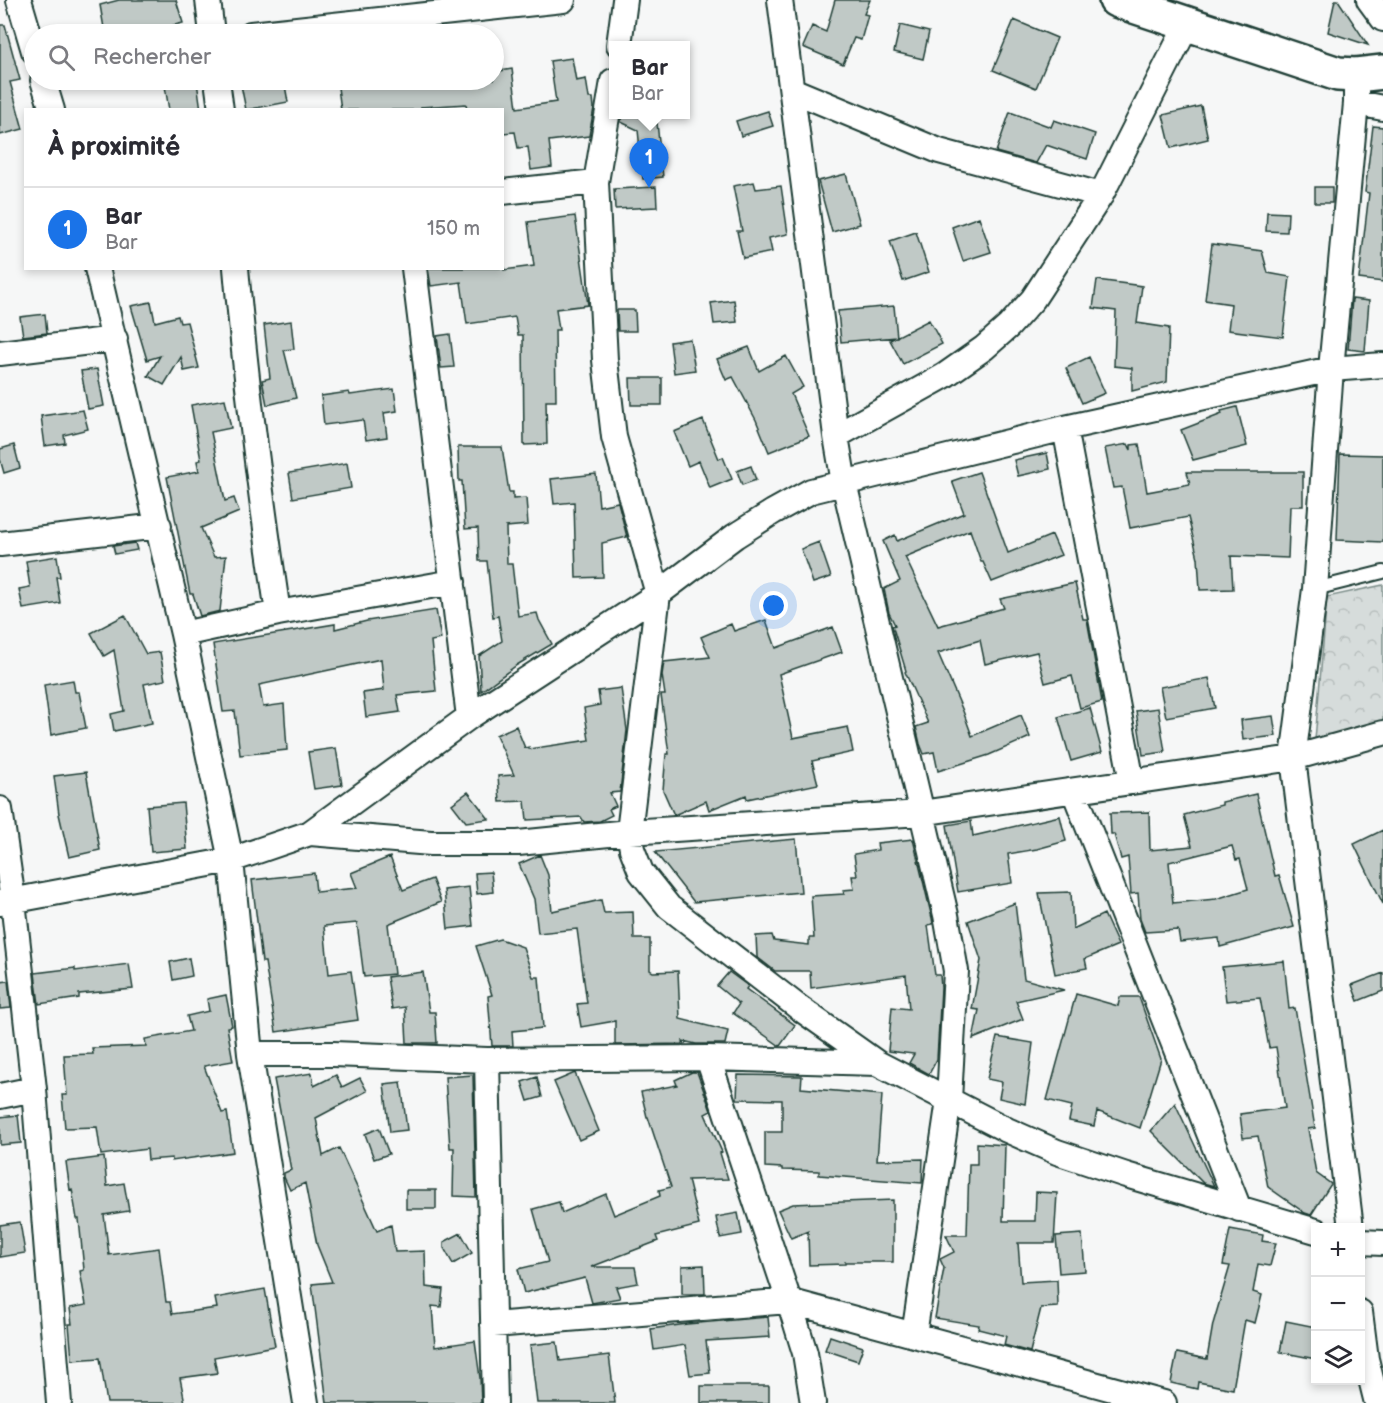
<!DOCTYPE html>
<html lang="fr">
<head>
<meta charset="utf-8">
<style>
  :root { --surface:#fff; --page:#f7f7f7; --text:#2b2b33; --muted:#7c7c81; --line:#e1e1e2; --accent:#1a73e8 }
  body { margin:0; font-family:"Balsamiq Sans",sans-serif; background:var(--page); color:var(--text) }
  .controls { position:absolute; right:18px; bottom:18px; display:grid; overflow:hidden; border-radius:0px; box-shadow:0 3px 9px #0003 }
  .controls button { width:54px; height:54px; display:grid; place-items:center; padding:0; border:0; border-bottom:2px solid var(--line); background:var(--surface); color:var(--text); font:30px sans-serif }
  .you { position:absolute; left:774px; top:606px; width:21px; height:21px; margin:-15px; border:4px solid #fff; border-radius:50%; background:#1a73e8; box-shadow:0 0 0 9px #1a73e833 }
  .badge { display:grid; place-items:center; width:39px; height:39px; border-radius:50%; background:var(--accent); color:#fff; font-size:20px; font-weight:700 }
  .pin { position:absolute; translate:-50% -50px; filter:drop-shadow(0 2px 3px #0008) }
  .pin::after { content:''; position:absolute; top:32px; width:21px; height:18px; background:inherit; clip-path:polygon(0 0,100% 0,50% 100%) }
  .popup { position:absolute; left:609px; top:41px; width:81px; height:78px; box-sizing:border-box; display:grid; place-content:center; border-radius:0px; background:var(--surface); filter:drop-shadow(0 2px 4px #0005); font-size:20px; white-space:nowrap; color:var(--muted) }
  .popup b { font-size:22px; color:var(--text) }
  .popup::after { content:''; position:absolute; left:50%; top:100%; margin-left:-12px; border:12px solid transparent; border-top-color:var(--surface) }
  .list { margin:0; padding:0; list-style:none }
  h2 { display:flex; justify-content:space-between; align-items:center; height:78px; margin:0; padding:0 24px; font-size:26px }
  h2 small { font-size:20px; font-weight:400; color:var(--muted) }
  .list li { display:grid; grid-template-columns:39px 1fr auto; gap:18px; align-items:center; box-sizing:border-box; height:84px; padding:0 24px; border-top:2px solid var(--line) }
  .list b { display:block; font-size:22px; white-space:nowrap }
  .list p { margin:0; font-size:20px; white-space:nowrap; color:var(--muted) }
  .list em { font-size:20px; font-style:normal; color:var(--muted) }
  .icon { flex:none; width:33px; height:33px; fill:none; stroke:currentColor; stroke-width:2; stroke-linecap:round; stroke-linejoin:round }
  .map { position:relative; flex:none; width:1383px; height:1403px; overflow:hidden }
  .search { position:absolute; background:var(--surface); box-shadow:0 3px 9px #0003; left:24px; top:24px; width:480px; height:66px; display:flex; align-items:center; gap:15px; box-sizing:border-box; padding:0 21px; border-radius:33px; color:var(--muted); font-size:22px }
  .panel { position:absolute; background:var(--surface); box-shadow:0 3px 9px #0003; left:24px; top:108px; width:480px; height:162px; border-radius:0px }
  .map>svg:first-child { display:block }
</style>
</head>
<body>
<div class="map">
<svg width="1383" height="1403" viewBox="0 0 1383 1403">
  <defs>
    <pattern id="forest-crowns" width="20" height="18" patternUnits="userSpaceOnUse" patternTransform="scale(1.5)"><rect width="20" height="18" fill="#d6dcdb"/><path d="M2 6a3 3 0 1 1 6 0M12 15a3 3 0 1 1 6 0" fill="none" stroke="#b7bebd"/></pattern>
  </defs>
  <rect width="100%" height="100%" fill="#f6f7f7"/>
  <filter id="ink" filterUnits="userSpaceOnUse"><feTurbulence type="fractalNoise" baseFrequency=".0167" numOctaves="2"/><feDisplacementMap in="SourceGraphic" scale="12" xChannelSelector="R" yChannelSelector="G"/><feConvolveMatrix kernelMatrix="1 2 1 2 8 2 1 2 1" color-interpolation-filters="sRGB"/></filter>
  <g filter="url(#ink)">
    <path fill="url(#forest-crowns)" stroke="#7a8c88" stroke-width="1.5" d="M 1383,585 L 1383,720 L 1315,740 L 1327,597 Z"/>
    <path fill="#c0c9c6" stroke="#1f3d34" stroke-width="1.5" fill-rule="evenodd" d="M 119,0 L 176,0 L 183,23 L 138,34 L 105,34 L 100,5 Z
      M 835,0 L 870,0 L 864,14 L 868,15 L 861,40 L 854,38 L 843,64 L 803,47 L 812,26 L 826,32 Z
      M 1335,0 L 1338,0 L 1368,45 L 1328,32 Z
      M 1014,20 L 1057,38 L 1036,88 L 993,70 Z
      M 0,25 L 5,25 L 20,80 L 10,82 L 23,129 L 0,135 Z
      M 900,25 L 929,32 L 923,59 L 894,52 Z
      M 572,58 L 576,81 L 586,79 L 589,98 L 593,98 L 594,108 L 589,136 L 549,141 L 552,167 L 531,170 L 528,147 L 518,148 L 515,132 L 502,133 L 502,106 L 467,110 L 466,104 L 421,107 L 422,110 L 341,110 L 337,80 L 408,80 L 408,84 L 456,80 L 494,80 L 494,72 L 512,69 L 517,108 L 556,102 L 550,61 Z
      M 240,80 L 284,80 L 288,102 L 246,110 Z
      M 197,82 L 201,110 L 169,110 L 165,86 Z
      M 1201,106 L 1208,139 L 1171,148 L 1163,115 Z
      M 768,111 L 773,126 L 741,136 L 736,121 Z
      M 1010,112 L 1051,127 L 1054,120 L 1095,134 L 1087,159 L 1046,145 L 1036,163 L 996,152 Z
      M 622,114 L 656,114 L 663,177 L 643,179 L 638,130 L 621,122 Z
      M 1373,126 L 1383,127 L 1383,282 L 1359,279 L 1369,193 L 1365,192 Z
      M 846,174 L 860,224 L 832,232 L 818,181 Z
      M 754,182 L 756,189 L 781,186 L 788,234 L 769,238 L 772,252 L 743,258 L 737,231 L 742,231 L 733,186 Z
      M 656,187 L 657,207 L 615,209 L 614,189 Z
      M 1315,187 L 1332,187 L 1332,203 L 1315,203 Z
      M 1267,212 L 1288,213 L 1287,232 L 1266,231 Z
      M 575,216 L 588,305 L 556,309 L 559,330 L 555,330 L 556,401 L 546,401 L 547,444 L 524,445 L 523,335 L 518,335 L 515,317 L 467,324 L 461,282 L 431,286 L 428,268 L 504,268 L 504,270 L 534,266 L 528,222 Z
      M 979,217 L 991,252 L 963,261 L 952,227 Z
      M 916,232 L 929,272 L 903,281 L 890,241 Z
      M 1212,244 L 1262,251 L 1268,273 L 1290,277 L 1283,337 L 1228,330 L 1231,304 L 1205,300 Z
      M 1097,280 L 1142,286 L 1137,323 L 1169,328 L 1167,382 L 1132,391 L 1132,368 L 1114,366 L 1116,311 L 1093,308 Z
      M 1352,299 L 1369,301 L 1365,351 L 1348,349 Z
      M 734,300 L 737,322 L 714,324 L 711,303 Z
      M 151,302 L 155,322 L 178,316 L 180,323 L 187,322 L 199,368 L 184,371 L 181,357 L 164,385 L 148,376 L 160,356 L 147,360 L 131,306 Z
      M 894,306 L 897,337 L 841,342 L 838,311 Z
      M 617,310 L 635,310 L 636,331 L 618,331 Z
      M 45,314 L 47,333 L 23,336 L 20,317 Z
      M 929,320 L 942,344 L 903,364 L 890,340 Z
      M 291,321 L 294,349 L 284,350 L 296,398 L 267,405 L 262,380 L 270,378 L 264,325 Z
      M 450,334 L 454,367 L 441,368 L 437,336 Z
      M 690,339 L 695,370 L 674,373 L 670,342 Z
      M 749,347 L 759,371 L 786,356 L 803,387 L 791,394 L 809,436 L 769,452 L 756,420 L 733,377 L 726,380 L 717,359 Z
      M 1089,357 L 1105,393 L 1082,403 L 1066,368 Z
      M 97,369 L 104,406 L 88,409 L 81,371 Z
      M 630,378 L 662,378 L 662,405 L 631,405 Z
      M 394,389 L 397,411 L 384,413 L 387,437 L 366,440 L 363,420 L 324,425 L 321,396 L 349,392 L 350,395 Z
      M 225,399 L 231,428 L 211,432 L 225,501 L 234,498 L 239,512 L 201,528 L 214,557 L 226,556 L 220,611 L 200,616 L 193,594 L 190,594 L 167,477 L 199,471 L 197,461 L 201,460 L 191,405 Z
      M 1237,407 L 1247,446 L 1193,460 L 1181,430 L 1222,414 L 1221,411 Z
      M 83,410 L 88,429 L 64,435 L 65,443 L 45,446 L 41,416 Z
      M 703,420 L 719,459 L 723,457 L 732,479 L 710,488 L 699,461 L 688,466 L 674,432 Z
      M 1128,444 L 1131,450 L 1131,445 L 1139,444 L 1147,492 L 1190,484 L 1187,472 L 1303,472 L 1303,506 L 1290,506 L 1288,558 L 1231,556 L 1233,589 L 1200,590 L 1198,558 L 1188,517 L 1130,528 L 1122,487 L 1113,488 L 1105,448 Z
      M 14,445 L 20,468 L 4,473 L 0,459 L 0,449 Z
      M 458,447 L 502,447 L 509,492 L 513,492 L 513,499 L 526,498 L 528,525 L 506,527 L 507,564 L 512,564 L 518,616 L 537,613 L 539,620 L 552,644 L 517,665 L 481,691 L 479,656 L 502,641 L 498,616 L 493,617 L 487,561 L 479,561 L 478,528 L 465,529 L 462,481 L 459,481 Z
      M 1047,453 L 1050,469 L 1018,476 L 1014,460 Z
      M 1340,454 L 1383,455 L 1383,542 L 1337,540 Z
      M 347,463 L 351,488 L 293,498 L 289,473 Z
      M 751,466 L 756,480 L 742,485 L 737,471 Z
      M 979,472 L 1008,553 L 1052,535 L 1061,555 L 992,582 L 983,562 L 981,562 L 970,530 L 905,557 L 938,626 L 1004,608 L 1000,599 L 1075,583 L 1083,619 L 1087,619 L 1102,702 L 1080,708 L 1072,676 L 1045,683 L 1037,652 L 985,664 L 980,640 L 938,653 L 963,711 L 972,736 L 1021,715 L 1030,737 L 989,755 L 938,771 L 934,752 L 924,754 L 920,744 L 916,727 L 928,723 L 905,672 L 906,671 L 894,631 L 892,626 L 895,625 L 889,613 L 884,589 L 900,581 L 883,541 L 895,535 L 897,541 L 964,513 L 952,481 Z
      M 596,474 L 599,506 L 618,502 L 627,537 L 602,543 L 603,577 L 576,578 L 574,502 L 554,504 L 551,479 Z
      M 819,542 L 831,577 L 813,583 L 801,549 Z
      M 135,543 L 137,550 L 115,554 L 113,546 Z
      M 57,556 L 60,577 L 56,577 L 60,603 L 23,609 L 19,589 L 30,587 L 26,561 Z
      M 436,610 L 441,639 L 431,641 L 436,691 L 397,695 L 400,712 L 366,717 L 363,693 L 384,690 L 381,659 L 259,685 L 263,707 L 284,704 L 287,750 L 240,755 L 235,711 L 223,712 L 213,644 L 335,624 L 335,629 L 367,621 Z
      M 125,615 L 146,654 L 160,652 L 165,680 L 144,684 L 152,723 L 114,731 L 111,714 L 124,711 L 114,650 L 104,656 L 91,633 Z
      M 766,620 L 776,648 L 833,627 L 842,652 L 779,674 L 793,738 L 848,727 L 853,752 L 812,761 L 818,784 L 747,799 L 746,795 L 709,810 L 706,801 L 674,815 L 663,790 L 666,754 L 669,754 L 661,695 L 665,695 L 662,675 L 664,662 L 710,657 L 701,637 L 731,624 L 734,631 Z
      M 1209,678 L 1215,708 L 1166,717 L 1160,687 Z
      M 73,680 L 75,692 L 79,692 L 86,728 L 51,735 L 44,685 Z
      M 621,688 L 627,730 L 620,792 L 610,793 L 616,806 L 609,809 L 612,815 L 600,821 L 584,822 L 581,817 L 527,820 L 525,801 L 500,802 L 498,776 L 514,775 L 496,735 L 516,726 L 525,748 L 529,747 L 529,749 L 589,740 L 584,708 L 600,705 L 598,691 Z
      M 1090,708 L 1102,752 L 1071,761 L 1058,717 Z
      M 1158,708 L 1165,752 L 1143,755 L 1136,711 Z
      M 1273,716 L 1276,736 L 1243,740 L 1241,720 Z
      M 336,748 L 342,785 L 314,789 L 308,752 Z
      M 86,772 L 100,850 L 69,857 L 59,814 L 54,776 Z
      M 468,792 L 489,819 L 466,822 L 452,804 Z
      M 1256,794 L 1275,876 L 1279,875 L 1294,927 L 1220,947 L 1219,938 L 1180,942 L 1178,930 L 1145,932 L 1140,919 L 1138,893 L 1131,894 L 1128,857 L 1121,859 L 1114,834 L 1111,834 L 1110,813 L 1149,812 L 1150,850 L 1192,846 L 1184,815 L 1222,805 L 1222,802 ZM 1232,846 L 1236,860 L 1240,859 L 1248,889 L 1216,899 L 1173,903 L 1169,862 Z
      M 183,803 L 187,849 L 151,852 L 147,806 Z
      M 1060,816 L 1066,841 L 1037,849 L 1008,854 L 1012,883 L 958,892 L 947,825 L 971,821 L 973,836 Z
      M 1383,830 L 1383,904 L 1354,844 Z
      M 796,839 L 801,892 L 694,902 L 655,852 Z
      M 913,839 L 932,918 L 933,924 L 928,925 L 935,975 L 940,975 L 941,988 L 937,1059 L 929,1074 L 909,1063 L 914,1054 L 888,1051 L 892,1007 L 909,1009 L 906,975 L 811,988 L 810,971 L 775,971 L 757,957 L 756,936 L 772,935 L 774,941 L 809,945 L 809,938 L 814,938 L 811,896 L 844,894 L 843,890 L 854,889 L 852,876 L 857,876 L 854,854 L 878,850 L 877,843 Z
      M 540,855 L 548,875 L 552,911 L 601,900 L 604,913 L 633,912 L 634,939 L 650,939 L 650,970 L 653,972 L 678,971 L 680,1019 L 728,1031 L 725,1044 L 696,1044 L 683,1041 L 684,1044 L 615,1045 L 615,1021 L 581,1027 L 577,1004 L 587,1003 L 577,929 L 538,933 L 534,899 L 519,864 Z
      M 390,857 L 403,890 L 432,879 L 441,902 L 388,924 L 394,974 L 364,977 L 357,923 L 324,926 L 329,974 L 351,971 L 358,1020 L 276,1032 L 265,962 L 262,962 L 252,880 L 314,873 L 316,892 L 357,888 L 351,873 Z
      M 491,872 L 493,892 L 477,894 L 475,873 Z
      M 469,887 L 473,926 L 448,929 L 444,890 Z
      M 1071,892 L 1073,929 L 1104,914 L 1118,945 L 1085,959 L 1087,968 L 1055,974 L 1039,893 Z
      M 1015,903 L 1024,979 L 1064,990 L 1016,1001 L 1023,1019 L 973,1039 L 979,1010 L 972,1009 L 981,960 L 968,921 Z
      M 500,939 L 523,947 L 533,977 L 539,977 L 543,1028 L 512,1031 L 513,1046 L 492,1046 L 488,996 L 492,995 L 476,946 Z
      M 189,958 L 192,976 L 173,980 L 170,962 Z
      M 1284,961 L 1289,1009 L 1295,1008 L 1315,1128 L 1308,1129 L 1316,1173 L 1331,1184 L 1311,1215 L 1305,1213 L 1268,1187 L 1258,1136 L 1243,1138 L 1240,1114 L 1285,1108 L 1276,1047 L 1269,1048 L 1260,998 L 1226,1001 L 1222,967 Z
      M 129,964 L 133,989 L 79,994 L 79,998 L 39,1004 L 35,973 L 75,968 L 75,971 Z
      M 423,972 L 429,1012 L 435,1012 L 437,1043 L 407,1043 L 405,1007 L 392,1009 L 387,977 Z
      M 729,972 L 748,986 L 746,989 L 795,1025 L 780,1046 L 733,1013 L 739,1004 L 717,986 Z
      M 1383,973 L 1383,991 L 1358,1001 L 1352,985 Z
      M 8,981 L 11,1008 L 0,1009 L 0,982 Z
      M 1076,994 L 1118,1006 L 1120,997 L 1139,997 L 1161,1059 L 1140,1128 L 1097,1111 L 1094,1126 L 1069,1121 L 1072,1106 L 1047,1100 Z
      M 226,995 L 232,1026 L 227,1027 L 233,1061 L 204,1066 L 222,1113 L 227,1112 L 233,1152 L 172,1161 L 172,1158 L 148,1160 L 147,1149 L 101,1155 L 97,1127 L 65,1128 L 62,1095 L 67,1095 L 64,1055 L 93,1054 L 92,1048 L 146,1046 L 145,1039 L 191,1031 L 187,1016 L 209,1011 L 207,999 Z
      M 997,1037 L 1033,1043 L 1025,1104 L 999,1098 L 1002,1082 L 987,1079 Z
      M 692,1072 L 697,1072 L 701,1083 L 711,1111 L 705,1114 L 722,1152 L 720,1153 L 728,1179 L 688,1180 L 699,1225 L 656,1236 L 658,1241 L 591,1267 L 635,1267 L 638,1283 L 616,1287 L 620,1298 L 592,1303 L 585,1278 L 524,1293 L 518,1269 L 548,1262 L 533,1209 L 559,1202 L 562,1213 L 606,1194 L 614,1215 L 660,1196 L 659,1190 L 671,1187 L 648,1117 L 647,1117 L 641,1092 L 677,1085 L 675,1080 Z
      M 312,1073 L 314,1086 L 336,1075 L 342,1087 L 360,1078 L 367,1091 L 316,1118 L 323,1156 L 339,1148 L 377,1231 L 391,1225 L 395,1252 L 425,1251 L 426,1287 L 443,1289 L 441,1307 L 432,1306 L 435,1347 L 475,1341 L 480,1378 L 481,1403 L 327,1403 L 312,1284 L 332,1282 L 317,1245 L 305,1183 L 290,1190 L 284,1177 L 284,1173 L 291,1170 L 274,1079 Z
      M 575,1073 L 599,1131 L 579,1140 L 554,1082 Z
      M 473,1075 L 476,1197 L 453,1196 L 454,1148 L 450,1148 L 445,1077 Z
      M 738,1075 L 802,1076 L 801,1088 L 882,1095 L 877,1160 L 923,1159 L 922,1183 L 819,1175 L 819,1171 L 782,1170 L 782,1168 L 765,1167 L 765,1132 L 782,1132 L 782,1100 L 737,1099 Z
      M 537,1077 L 542,1097 L 528,1101 L 522,1082 Z
      M 401,1082 L 407,1130 L 390,1132 L 384,1084 Z
      M 1175,1103 L 1214,1186 L 1203,1183 L 1151,1131 Z
      M 18,1115 L 21,1143 L 0,1145 L 0,1117 Z
      M 379,1128 L 389,1154 L 374,1159 L 365,1134 Z
      M 977,1143 L 1005,1145 L 1003,1221 L 1035,1221 L 1036,1192 L 1057,1193 L 1054,1243 L 1018,1243 L 1021,1282 L 1057,1280 L 1058,1307 L 1041,1308 L 1030,1352 L 1004,1345 L 1006,1336 L 978,1329 L 979,1325 L 935,1318 L 944,1268 L 940,1259 L 954,1252 L 946,1235 L 967,1235 L 969,1164 L 977,1164 Z
      M 104,1157 L 107,1186 L 124,1183 L 129,1211 L 104,1215 L 109,1255 L 159,1248 L 166,1302 L 170,1302 L 172,1314 L 217,1308 L 215,1298 L 265,1289 L 275,1346 L 214,1357 L 217,1373 L 180,1378 L 185,1403 L 107,1403 L 100,1358 L 72,1360 L 69,1324 L 72,1324 L 70,1308 L 86,1305 L 80,1271 L 84,1270 L 79,1219 L 77,1219 L 72,1189 L 70,1190 L 66,1162 Z
      M 406,1190 L 436,1190 L 436,1209 L 406,1209 Z
      M 893,1200 L 893,1262 L 845,1262 L 845,1264 L 809,1265 L 808,1231 L 791,1238 L 778,1210 L 793,1204 Z
      M 738,1213 L 742,1234 L 720,1238 L 716,1217 Z
      M 20,1222 L 25,1253 L 0,1257 L 0,1225 Z
      M 1230,1229 L 1263,1235 L 1262,1241 L 1276,1243 L 1270,1266 L 1258,1264 L 1253,1292 L 1262,1295 L 1255,1323 L 1245,1320 L 1233,1389 L 1198,1382 L 1197,1389 L 1171,1383 L 1177,1353 L 1207,1359 L 1213,1324 L 1230,1266 L 1223,1265 Z
      M 461,1233 L 472,1253 L 453,1264 L 444,1248 L 444,1242 Z
      M 1082,1234 L 1085,1271 L 1059,1273 L 1056,1236 Z
      M 704,1265 L 705,1294 L 682,1294 L 682,1266 Z
      M 768,1317 L 770,1337 L 706,1341 L 710,1373 L 690,1375 L 685,1345 L 654,1350 L 651,1329 L 687,1324 Z
      M 1286,1321 L 1316,1327 L 1316,1359 L 1280,1352 Z
      M 830,1336 L 863,1347 L 858,1361 L 825,1350 Z
      M 557,1342 L 560,1361 L 609,1355 L 615,1403 L 537,1403 L 530,1345 Z
      M 701,1386 L 769,1386 L 769,1403 L 701,1403 Z"/>
    <g fill="none" stroke-linecap="round" stroke-linejoin="round">
      <defs>
        <path id="lane" d="M 1315,589 L 1383,572"/>
        <path id="street" d="M 19,0 L 34,51
          M 208,0 L 212,34
          M 780,0 L 836,436 L 844,483 L 946,915 L 956,971 L 949,1100 L 914,1335
          M 1369,0 L 1383,19
          M 251,34 L 563,0
          M 619,45 L 625,0
          M 43,80 L 52,110
          M 217,80 L 221,110
          M 613,81 L 596,182 L 605,360 L 614,437 L 658,594 L 629,832 L 632,849 L 641,872 L 669,907 L 798,1007 L 877,1063 L 1007,1130 L 1057,1152 L 1126,1175 L 1316,1231
          M 792,90 L 939,151 L 1101,195
          M 1356,103 L 1383,108
          M 502,192 L 596,182
          M 97,268 L 183,634 L 231,860 L 250,1054 L 306,1403
          M 236,268 C 246,384 261,498 278,613
          M 414,268 L 469,717
          M 0,353 L 115,339
          M 1065,428 L 1132,782
          M 836,436 L 944,376 L 984,348 L 1009,326 L 1033,299 L 1101,195 L 1188,23
          M 0,544 L 159,526
          M 183,634 L 278,613 L 453,582
          M 1074,791 L 1239,1209
          M 0,809 L 13,901 L 34,1089 L 59,1403
          M 310,833 L 469,717 L 658,594 L 735,536 L 773,512 L 811,491 L 1065,428 L 1331,369 L 1383,365
          M 0,903 L 231,860 L 310,833 L 431,843 L 518,843 L 629,832 L 921,813 L 1293,758 L 1383,733
          M 250,1054 L 333,1054 L 487,1060 L 708,1058 L 877,1063
          M 708,1058 L 789,1301 L 805,1353 L 813,1403
          M 487,1060 L 495,1403
          M 0,1096 L 34,1089
          M 1351,1228 L 1293,758 L 1315,589 L 1331,369 L 1356,103 L 1356,75
          M 1360,1242 L 1383,1243
          M 1360,1312 L 1366,1359 L 1377,1403
          M 493,1325 L 789,1301 L 1164,1403"/>
        <path id="secondary" d="M 1116,0 L 1338,74 L 1356,75 L 1383,72"/>
      </defs>
      <use href="#lane" stroke="#1f3d34" stroke-width="16"/>
      <use href="#street" stroke="#1f3d34" stroke-width="28"/>
      <use href="#secondary" stroke="#1f3d34" stroke-width="38"/>
      <use href="#lane" stroke="#fff" stroke-width="12"/>
      <use href="#street" stroke="#fff" stroke-width="24"/>
      <use href="#secondary" stroke="#fff" stroke-width="33"/>
    </g>
  </g>
</svg>
<div class="controls">
<button>+</button>
<button>−</button>
<button><svg class="icon" aria-label="layers" viewBox="0 0 24 24"><path d="M12 4l9 5-9 5-9-5zM3 14l9 5 9-5"/></svg></button>
</div>
<div class="you"></div>
<div class="pin badge" style="left:649px;top:188px">1</div>
<div class="popup"><b>Bar</b>Bar</div>
<div class="search"><svg class="icon" aria-label="search" viewBox="0 0 24 24"><circle cx="10" cy="10" r="6"/><path d="M15 15l6 6"/></svg>Rechercher</div>
<section class="panel">
<h2>À proximité<small></small></h2>
<ul class="list">
<li><span class="badge">1</span><div><b>Bar</b><p>Bar</p></div><em>150 m</em></li>
</ul>
</section>
</div>
</body>
</html>
